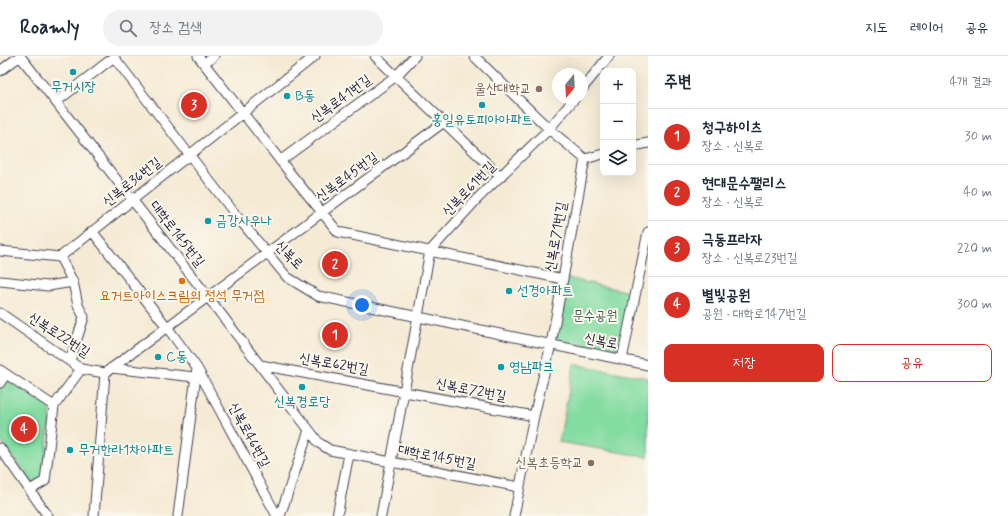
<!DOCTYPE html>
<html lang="ko">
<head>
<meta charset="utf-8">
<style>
  :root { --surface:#fff; --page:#f2f2f3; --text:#1f2937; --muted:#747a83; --line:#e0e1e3; --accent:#d93025 }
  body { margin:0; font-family:Mynerve,"Poor Story",sans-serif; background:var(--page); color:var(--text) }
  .controls { position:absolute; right:12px; top:12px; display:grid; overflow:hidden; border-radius:8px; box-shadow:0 4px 16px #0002 }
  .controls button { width:36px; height:36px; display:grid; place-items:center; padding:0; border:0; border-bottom:1px solid var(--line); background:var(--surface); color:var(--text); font:20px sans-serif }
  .compass { position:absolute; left:552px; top:12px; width:36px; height:36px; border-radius:50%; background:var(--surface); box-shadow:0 4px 16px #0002; rotate:198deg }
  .you { position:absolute; left:362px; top:249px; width:14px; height:14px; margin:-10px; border:3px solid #fff; border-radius:50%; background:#1a73e8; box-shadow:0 0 0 6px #1a73e833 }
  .badge { display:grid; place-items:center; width:26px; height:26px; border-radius:50%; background:var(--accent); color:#fff; font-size:13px; font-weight:700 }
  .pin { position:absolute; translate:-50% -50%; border:2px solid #fff; box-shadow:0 1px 4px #0006 }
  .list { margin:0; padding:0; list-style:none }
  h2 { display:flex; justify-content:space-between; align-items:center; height:52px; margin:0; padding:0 16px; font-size:17px }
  h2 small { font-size:13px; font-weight:400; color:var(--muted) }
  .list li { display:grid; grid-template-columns:26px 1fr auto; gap:12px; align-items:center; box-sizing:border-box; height:56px; padding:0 16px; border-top:1px solid var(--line) }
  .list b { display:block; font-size:15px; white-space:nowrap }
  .list p { margin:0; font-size:13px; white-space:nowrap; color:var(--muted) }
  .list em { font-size:13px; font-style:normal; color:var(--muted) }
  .actions { display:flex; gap:8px; padding:12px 16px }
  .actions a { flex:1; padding:9px 0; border:1px solid var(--accent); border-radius:8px; text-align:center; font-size:14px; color:var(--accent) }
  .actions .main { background:var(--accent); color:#fff }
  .icon { flex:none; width:22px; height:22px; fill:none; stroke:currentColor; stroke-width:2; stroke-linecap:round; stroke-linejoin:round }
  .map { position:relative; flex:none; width:648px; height:460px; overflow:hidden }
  header { display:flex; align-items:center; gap:24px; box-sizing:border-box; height:56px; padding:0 20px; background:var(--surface); border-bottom:1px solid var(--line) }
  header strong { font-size:19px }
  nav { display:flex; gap:22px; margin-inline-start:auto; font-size:14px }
  .search { width:280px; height:36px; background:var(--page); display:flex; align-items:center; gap:10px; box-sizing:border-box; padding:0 14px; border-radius:22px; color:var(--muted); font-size:15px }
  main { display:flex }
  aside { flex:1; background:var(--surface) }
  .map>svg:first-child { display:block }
</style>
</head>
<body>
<header>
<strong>Roamly</strong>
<div class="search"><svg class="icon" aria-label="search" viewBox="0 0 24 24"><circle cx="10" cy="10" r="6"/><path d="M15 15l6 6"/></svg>장소 검색</div>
<nav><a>지도</a><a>레이어</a><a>공유</a></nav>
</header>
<main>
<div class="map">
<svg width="648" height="460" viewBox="0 0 648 460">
  <rect width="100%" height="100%" fill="#fbf7ec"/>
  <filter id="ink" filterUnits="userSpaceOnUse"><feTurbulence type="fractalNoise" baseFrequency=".025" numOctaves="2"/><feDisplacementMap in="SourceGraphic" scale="8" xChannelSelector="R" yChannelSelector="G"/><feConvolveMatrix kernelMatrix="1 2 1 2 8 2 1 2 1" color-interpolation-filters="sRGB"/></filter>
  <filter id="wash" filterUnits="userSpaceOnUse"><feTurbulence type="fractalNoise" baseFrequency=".012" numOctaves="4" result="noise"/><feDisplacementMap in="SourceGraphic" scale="16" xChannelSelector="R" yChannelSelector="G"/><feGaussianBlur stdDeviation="0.9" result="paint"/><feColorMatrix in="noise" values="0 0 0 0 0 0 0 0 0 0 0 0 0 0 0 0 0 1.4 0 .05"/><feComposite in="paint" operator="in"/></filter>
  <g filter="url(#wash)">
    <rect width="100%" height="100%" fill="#f5ead4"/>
    <path fill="#83dca1" stroke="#527f6e" d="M 567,222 L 633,237 L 619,298 L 556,284 Z
      M 574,308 L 648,322 L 648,401 L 559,386 Z
      M 6,322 L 51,352 L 43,423 L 32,429 L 30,427 L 0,383 L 0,332 Z"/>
  </g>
  <g filter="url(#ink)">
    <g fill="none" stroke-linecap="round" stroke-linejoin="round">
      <defs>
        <path id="minor" d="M 20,0 L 208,241 L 319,387 L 330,394 L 519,431
          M 113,0 L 239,163 L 287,221 L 318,240 L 648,309
          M 198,0 L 290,117 L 338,176 L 563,223
          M 375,0 L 501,121
          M 474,0 L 549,73 L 585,103 L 603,98
          M 204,8 L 214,0
          M 0,15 L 20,0
          M 582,33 L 609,0
          M 56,46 L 114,1
          M 633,90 L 648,87
          M 280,105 L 396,20 L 415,0
          M 92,175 L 167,271 L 197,312 L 277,460
          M 0,195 L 60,201 L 315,0
          M 60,201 L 73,226 L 78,249 L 84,261 L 70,305
          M 0,225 L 48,230 L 73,226
          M 0,257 L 81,313 L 105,317
          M 622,304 L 648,176
          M 260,309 L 534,360
          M 111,312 L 195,321
          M 0,314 L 54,350 L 81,313
          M 0,327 L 6,318
          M 0,392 L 48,460
          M 30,434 L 45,425 L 54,350
          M 94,460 L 105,317 L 444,66
          M 178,460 L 197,312
          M 280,460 L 309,374
          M 337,460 L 349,398
          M 381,460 L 430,195 L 478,142 L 549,73 L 575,42
          M 514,460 L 534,360 L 551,288 L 585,103"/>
      </defs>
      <use href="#minor" stroke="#424052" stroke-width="11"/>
      <use href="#minor" stroke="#fff" stroke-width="9"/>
    </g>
  </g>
  <g fill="#0f9aa8" stroke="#fbf7ec" stroke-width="1.5">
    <circle cx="73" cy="16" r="4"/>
    <circle cx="287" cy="40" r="4"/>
    <circle cx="482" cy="49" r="4"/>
    <circle cx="208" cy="165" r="4"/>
    <circle cx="509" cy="235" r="4"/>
    <circle cx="158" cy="301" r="4"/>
    <circle cx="501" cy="311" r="4"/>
    <circle cx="302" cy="331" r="4"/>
    <circle cx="70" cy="394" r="4"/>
  </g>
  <g fill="#8d6e63" stroke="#fbf7ec" stroke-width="1.5">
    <circle cx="539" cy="33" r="4"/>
    <circle cx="591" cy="407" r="4"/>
  </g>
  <circle fill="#e8710a" stroke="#fbf7ec" stroke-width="1.5" cx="182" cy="225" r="4"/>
  <g text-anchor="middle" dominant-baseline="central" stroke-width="4" stroke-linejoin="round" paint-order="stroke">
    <g font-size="14" fill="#0d838f" stroke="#fbf7ec" text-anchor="start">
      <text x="73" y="31" text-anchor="middle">무거시장</text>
      <text x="295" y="40">B동</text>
      <text x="482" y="64" text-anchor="middle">홍일유토피아아파트</text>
      <text x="216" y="165">금강사우나</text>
      <text x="517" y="235">선경아파트</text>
      <text x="166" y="301">C동</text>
      <text x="509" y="311">영남파크</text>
      <text x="302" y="346" text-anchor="middle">신복경로당</text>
      <text x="78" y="394">무거한라1차아파트</text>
    </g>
    <g font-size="14" fill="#785e54" stroke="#fbf7ec" text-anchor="end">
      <text x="531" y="33">울산대학교</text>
      <text x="583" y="407">신복초등학교</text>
    </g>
    <g font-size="14" fill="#22223b" stroke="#fbf7ec">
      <text transform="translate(341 43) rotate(-36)">신복로41번길</text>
      <text transform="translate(347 121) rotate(-36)">신복로45번길</text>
      <text transform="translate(132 126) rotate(-38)">신복로36번길</text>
      <text transform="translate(469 133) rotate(-46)">신복로61번길</text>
      <text transform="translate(177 178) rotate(52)">대학로145번길</text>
      <text transform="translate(556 181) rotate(-80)">신복로71번길</text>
      <text transform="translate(289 199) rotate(46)">신복로</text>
      <text transform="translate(59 279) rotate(33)">신복로22번길</text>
      <text transform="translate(601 285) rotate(12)">신복로</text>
      <text transform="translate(334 308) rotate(10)">신복로62번길</text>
      <text transform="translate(471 334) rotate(11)">신복로72번길</text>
      <text transform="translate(249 379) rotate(62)">신복로46번길</text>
      <text transform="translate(437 401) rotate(11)">대학로145번길</text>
    </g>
    <g font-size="14" fill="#c56008" stroke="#fbf7ec">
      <text x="182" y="240">요거트아이스크림의 정석 무거점</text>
    </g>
    <g font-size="14" fill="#3f5a5a" stroke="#fbf7ec">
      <text x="595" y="260">문수공원</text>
    </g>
  </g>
</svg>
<div class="controls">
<button>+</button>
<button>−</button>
<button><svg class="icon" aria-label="layers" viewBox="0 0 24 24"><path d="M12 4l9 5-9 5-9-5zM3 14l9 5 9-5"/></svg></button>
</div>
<svg class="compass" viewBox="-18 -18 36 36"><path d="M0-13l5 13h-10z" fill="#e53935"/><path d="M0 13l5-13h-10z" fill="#747a83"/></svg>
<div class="you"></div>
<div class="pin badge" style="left:335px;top:279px">1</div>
<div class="pin badge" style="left:335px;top:208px">2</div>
<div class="pin badge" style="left:194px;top:49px">3</div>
<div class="pin badge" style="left:24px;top:373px">4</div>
</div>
<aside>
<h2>주변<small>4개 결과</small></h2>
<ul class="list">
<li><span class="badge">1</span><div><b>청구하이츠</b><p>장소 · 신복로</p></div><em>30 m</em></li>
<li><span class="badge">2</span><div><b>현대문수팰리스</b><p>장소 · 신복로</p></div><em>40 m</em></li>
<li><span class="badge">3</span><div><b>극동프라자</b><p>장소 · 신복로23번길</p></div><em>220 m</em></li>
<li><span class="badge">4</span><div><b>별빛공원</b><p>공원 · 대학로147번길</p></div><em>300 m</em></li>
</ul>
<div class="actions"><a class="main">저장</a><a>공유</a></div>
</aside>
</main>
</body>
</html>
